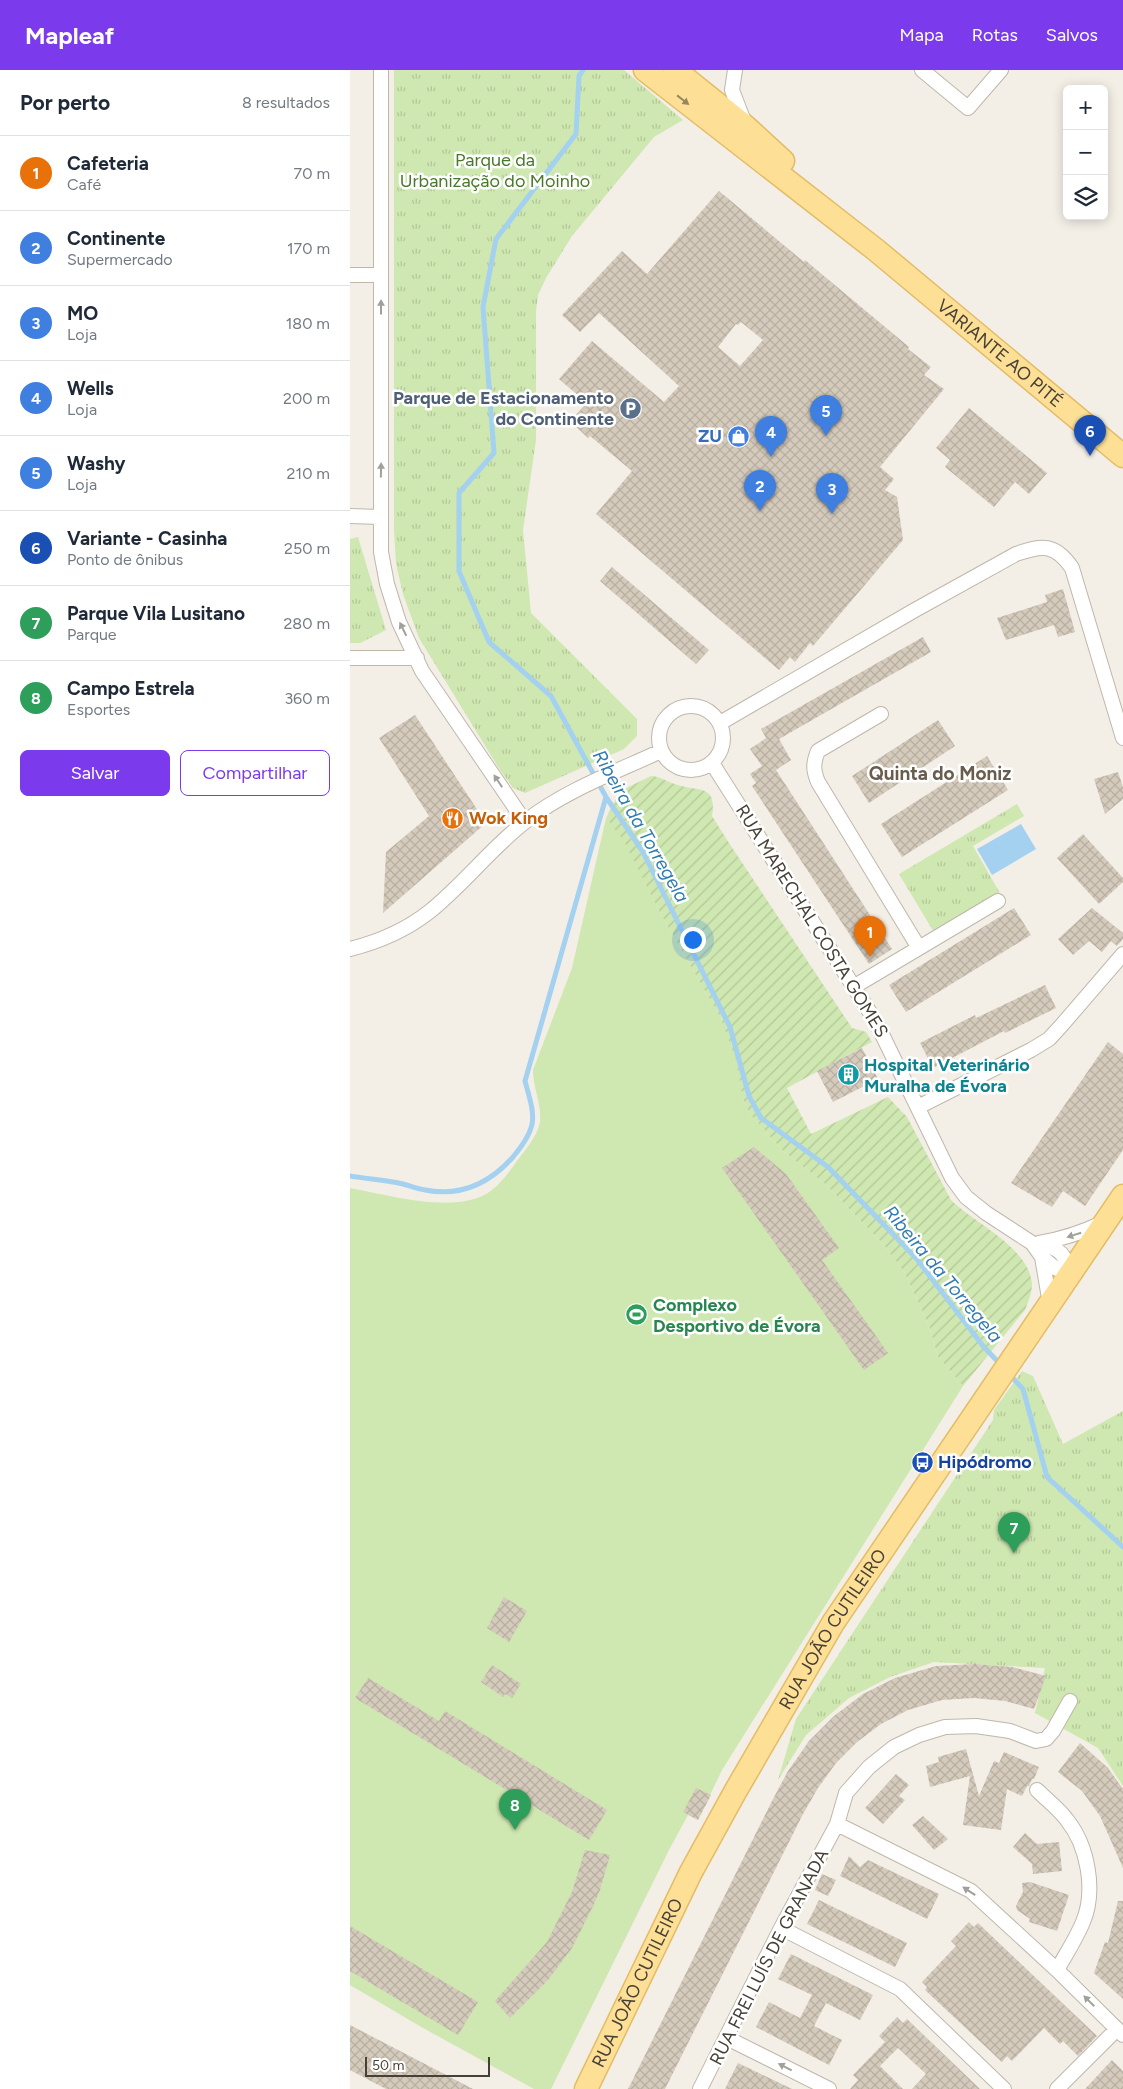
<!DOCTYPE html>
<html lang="pt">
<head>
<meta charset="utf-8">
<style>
  :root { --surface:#fff; --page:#f6f6f7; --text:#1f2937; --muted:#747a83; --line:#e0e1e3; --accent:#7c3aed }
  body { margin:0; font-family:Figtree,sans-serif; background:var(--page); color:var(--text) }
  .controls { position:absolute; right:15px; top:15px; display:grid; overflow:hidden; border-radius:8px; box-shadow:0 2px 12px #0003 }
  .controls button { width:45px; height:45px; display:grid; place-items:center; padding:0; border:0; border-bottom:1px solid var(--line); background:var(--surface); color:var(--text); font:25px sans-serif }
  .scale { position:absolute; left:15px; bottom:12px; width:125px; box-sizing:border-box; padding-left:5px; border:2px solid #464036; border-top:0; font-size:14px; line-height:18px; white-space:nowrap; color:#464036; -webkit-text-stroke:4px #fff; paint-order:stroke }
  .you { position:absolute; left:342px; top:869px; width:18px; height:18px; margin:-12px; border:4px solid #fff; border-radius:50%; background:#1a73e8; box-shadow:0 0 0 8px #1a73e833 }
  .badge { display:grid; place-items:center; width:32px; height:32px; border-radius:50%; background:var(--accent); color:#fff; font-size:16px; font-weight:700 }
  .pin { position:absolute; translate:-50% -41px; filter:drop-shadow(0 1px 2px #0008) }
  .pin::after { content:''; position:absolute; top:26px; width:18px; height:15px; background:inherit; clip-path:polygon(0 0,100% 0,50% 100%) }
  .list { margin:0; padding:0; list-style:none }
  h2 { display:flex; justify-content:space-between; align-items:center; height:65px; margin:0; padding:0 20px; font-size:21px }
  h2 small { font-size:16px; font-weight:400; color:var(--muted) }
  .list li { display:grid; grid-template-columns:32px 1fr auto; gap:15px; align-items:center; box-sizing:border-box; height:75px; padding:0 20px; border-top:1px solid var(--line) }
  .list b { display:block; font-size:19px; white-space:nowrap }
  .list p { margin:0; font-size:16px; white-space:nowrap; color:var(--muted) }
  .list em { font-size:16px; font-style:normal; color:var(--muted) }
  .actions { display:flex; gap:10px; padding:15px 20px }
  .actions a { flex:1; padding:11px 0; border:1px solid var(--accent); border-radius:8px; text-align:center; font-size:18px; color:var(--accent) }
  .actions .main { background:var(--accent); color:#fff }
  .icon { flex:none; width:28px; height:28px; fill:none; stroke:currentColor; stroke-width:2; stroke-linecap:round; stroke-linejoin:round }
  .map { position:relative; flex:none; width:773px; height:2019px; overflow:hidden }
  header { display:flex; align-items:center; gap:30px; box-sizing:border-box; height:70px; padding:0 25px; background:var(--accent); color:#fff }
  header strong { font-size:24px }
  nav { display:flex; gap:28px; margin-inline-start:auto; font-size:18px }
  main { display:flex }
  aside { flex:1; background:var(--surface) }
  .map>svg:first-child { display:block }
</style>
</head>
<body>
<header>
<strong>Mapleaf</strong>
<nav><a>Mapa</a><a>Rotas</a><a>Salvos</a></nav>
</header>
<main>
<aside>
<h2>Por perto<small>8 resultados</small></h2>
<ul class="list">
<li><span class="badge" style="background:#e8710a">1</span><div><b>Cafeteria</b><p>Café</p></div><em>70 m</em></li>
<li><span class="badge" style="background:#3f7fe0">2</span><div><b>Continente</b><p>Supermercado</p></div><em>170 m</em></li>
<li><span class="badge" style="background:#3f7fe0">3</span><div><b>MO</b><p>Loja</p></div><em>180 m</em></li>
<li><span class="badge" style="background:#3f7fe0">4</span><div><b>Wells</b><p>Loja</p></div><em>200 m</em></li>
<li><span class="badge" style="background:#3f7fe0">5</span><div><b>Washy</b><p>Loja</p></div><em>210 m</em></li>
<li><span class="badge" style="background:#1a4fb4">6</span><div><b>Variante - Casinha</b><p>Ponto de ônibus</p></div><em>250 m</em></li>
<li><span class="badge" style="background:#2e9e5b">7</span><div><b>Parque Vila Lusitano</b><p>Parque</p></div><em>280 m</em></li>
<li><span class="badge" style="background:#2e9e5b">8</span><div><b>Campo Estrela</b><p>Esportes</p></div><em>360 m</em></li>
</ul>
<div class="actions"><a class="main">Salvar</a><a>Compartilhar</a></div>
</aside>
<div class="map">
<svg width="773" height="2019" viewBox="0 0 773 2019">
  <defs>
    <pattern id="grass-tufts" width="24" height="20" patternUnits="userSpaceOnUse" patternTransform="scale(1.25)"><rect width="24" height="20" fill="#cfe7b0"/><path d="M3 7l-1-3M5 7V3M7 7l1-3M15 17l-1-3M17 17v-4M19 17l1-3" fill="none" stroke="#b3c798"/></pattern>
    <pattern id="garden-furrows" width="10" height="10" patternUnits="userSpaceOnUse" patternTransform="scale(1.25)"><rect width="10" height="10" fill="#cfe7b0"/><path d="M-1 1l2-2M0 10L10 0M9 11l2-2" fill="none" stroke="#b3c798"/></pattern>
    <pattern id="building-cross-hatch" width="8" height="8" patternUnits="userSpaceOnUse" patternTransform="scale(1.25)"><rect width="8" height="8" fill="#d5cbbc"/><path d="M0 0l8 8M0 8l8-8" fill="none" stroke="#b8afa2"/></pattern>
  </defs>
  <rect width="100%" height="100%" fill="#f3efe7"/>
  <path fill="url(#grass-tufts)" d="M 44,0 L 274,0 L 333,50 L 304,67 L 222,166 L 196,208 L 188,225 L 186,241 L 186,370 L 173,460 L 181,543 L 287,649 L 287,666 L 274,679 L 175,723 L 163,718 L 150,700 L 69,568 L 53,524 L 46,494 L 44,460 Z
    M 8,467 L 36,560 L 10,573 L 0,573 L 0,469 Z
    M 667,734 L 674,746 L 623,776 L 651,825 L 585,864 L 549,804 Z
    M 672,1301 L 683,1306 L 713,1374 L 773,1341 L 773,1716 L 748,1678 L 685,1643 L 695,1598 L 584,1592 L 540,1607 L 499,1628 L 456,1665 L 428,1710 L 446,1649 L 643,1350 L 644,1340 Z"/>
  <path fill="url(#garden-furrows)" d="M 301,706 C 310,706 319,713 328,715 C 349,722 367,714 362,746 L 379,773 L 502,958 L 516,962 L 522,972 L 437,1018 L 461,1064 L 538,1027 L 557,1047 L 601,1130 C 625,1154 679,1177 682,1214 C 682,1223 678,1232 675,1240 L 613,1316 L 588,1287 L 579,1256 L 554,1202 L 533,1174 L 475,1114 L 434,1082 L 399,1043 L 393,1029 L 371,949 L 310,843 L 274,772 L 256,748 L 270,721 Z"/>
  <path fill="#cfe7b0" d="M 256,748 L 274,771 L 310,843 L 371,949 L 386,990 L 393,1029 L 399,1043 L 434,1082 L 475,1114 L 533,1174 L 554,1202 L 579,1256 L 588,1287 L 613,1316 L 372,1700 L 348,1750 L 338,1745 L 319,1780 L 201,2019 L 184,2019 L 73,1958 L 0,1915 L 0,1118 C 39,1125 109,1146 142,1120 C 151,1113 160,1101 167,1091 C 175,1080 187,1067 190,1052 C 192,1035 183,1018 183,1000 L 222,898 Z"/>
  <path fill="#a4d1f0" d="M 671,754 L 686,779 L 642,805 L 627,779 Z"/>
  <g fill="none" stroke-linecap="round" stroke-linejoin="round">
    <path stroke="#a4d1f0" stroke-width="5" d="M 233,0 L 229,6 L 226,64 L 146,169 L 133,237 L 144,383 L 109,423 L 109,501 L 139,572 L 201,626 L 256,727 L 293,782 L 380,957 L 399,1026 L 411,1048 L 478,1097 L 566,1188 L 633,1276 L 651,1295
      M 0,1106 C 17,1109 36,1110 53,1114 C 60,1116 67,1119 75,1120 C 111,1127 139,1114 163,1087 C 189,1056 185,1047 175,1011 L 256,727
      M 658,1303 L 673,1319 L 697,1407 L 773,1477"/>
  </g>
  <path fill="url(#building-cross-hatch)" fill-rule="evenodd" d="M 369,121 L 454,192 L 455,190 L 474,206 L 559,277 L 558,279 L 581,297 L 574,305 L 594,319 L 530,397 L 544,409 L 535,420 L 547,427 L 553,470 L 463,576 L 460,573 L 445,592 L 440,587 L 429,600 L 246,444 L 282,401 L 240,366 L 238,368 L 220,351 L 237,333 L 209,309 L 242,271 L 314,332 L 329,316 L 249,243 L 230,262 L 212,245 L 272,181 L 297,204 ZM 391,252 L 413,270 L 390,296 L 368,277 L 386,254 L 388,255 Z
    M 619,338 L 697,403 L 679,424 L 665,412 L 644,437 L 595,397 L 600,390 L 586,378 Z
    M 262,497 L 359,580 L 346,594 L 250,511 Z
    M 713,519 L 725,562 L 708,567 L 704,555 L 656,570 L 647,548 L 697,532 L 695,525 Z
    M 573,567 L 581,582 L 429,669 L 441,690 L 426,700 L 542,879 L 519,894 L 402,716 L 406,713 L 400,704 L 412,696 L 400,679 L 416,668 L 411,659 Z
    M 65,645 L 136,753 L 33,843 L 36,782 L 79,746 L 29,668 Z
    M 588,650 L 605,676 L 519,733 L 502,706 Z
    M 637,686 L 658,720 L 552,787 L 531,754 Z
    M 768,702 L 773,717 L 773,729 L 755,744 L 744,709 Z
    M 733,764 L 773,808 L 773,812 L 749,834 L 707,788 Z
    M 664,838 L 681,865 L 556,942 L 539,915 Z
    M 742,838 L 773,863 L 773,869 L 767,876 L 761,871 L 752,882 L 739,871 L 723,885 L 708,869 Z
    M 695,915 L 706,938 L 655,963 L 654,961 L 583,998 L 570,973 L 625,945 L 626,948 Z
    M 758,972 L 773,984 L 773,1080 L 735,1136 L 713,1121 L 702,1137 L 661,1113 Z
    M 512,978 L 528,1009 L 483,1032 L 467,1001 Z
    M 404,1077 L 436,1104 L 489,1178 L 472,1190 L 538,1283 L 514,1300 L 372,1098 Z
    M 154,1527 L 177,1541 L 159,1572 L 137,1558 Z
    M 625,1594 L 662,1597 L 696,1606 L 684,1639 L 655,1631 L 624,1628 L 592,1630 L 558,1640 L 531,1654 L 507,1672 L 486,1693 L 468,1718 L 453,1744 L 315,2019 L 278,2019 L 423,1729 L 438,1701 L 459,1671 L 484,1646 L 513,1624 L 545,1608 L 586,1596 Z
    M 142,1595 L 171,1614 L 162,1628 L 155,1624 L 153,1627 L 131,1612 Z
    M 18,1608 L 89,1651 L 95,1641 L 257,1740 L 239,1770 L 5,1628 Z
    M 730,1673 L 758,1698 L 773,1719 L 773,1798 L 750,1746 L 732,1721 L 708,1702 Z
    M 616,1679 L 629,1726 L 644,1691 L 649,1693 L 654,1682 L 689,1697 L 684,1709 L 682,1709 L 679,1716 L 677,1716 L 672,1726 L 657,1719 L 651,1760 L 613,1755 L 620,1706 L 580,1717 L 576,1696 L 589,1692 L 588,1687 Z
    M 546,1704 L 559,1715 L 549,1726 L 555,1730 L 533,1754 L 515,1738 Z
    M 346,1718 L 361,1725 L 348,1750 L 333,1742 Z
    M 573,1746 L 598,1769 L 584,1780 L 562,1755 Z
    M 675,1763 L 687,1774 L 709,1772 L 712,1801 L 683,1804 L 682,1794 L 663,1777 Z
    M 235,1780 L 260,1785 L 250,1820 L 244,1834 L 222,1878 L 198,1910 L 160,1948 L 145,1931 L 197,1872 L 222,1822 Z
    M 499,1786 L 510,1797 L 518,1790 L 589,1824 L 577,1849 L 490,1806 Z
    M 472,1804 L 486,1810 L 478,1826 L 465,1820 Z
    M 680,1812 L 719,1825 L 707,1861 L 679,1852 L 680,1849 L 667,1840 L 666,1836 L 673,1822 L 672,1813 Z
    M 469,1830 L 557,1873 L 545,1897 L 457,1854 Z
    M 768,1831 L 773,1831 L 773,1929 L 744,1903 L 755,1872 L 758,1873 Z
    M 619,1852 L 624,1857 L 628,1853 L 747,1966 L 728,1986 L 713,1971 L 710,1974 L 694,1958 L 662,1991 L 657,1986 L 652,1992 L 575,1920 L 577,1917 L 572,1912 L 606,1876 L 601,1871 Z
    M 0,1856 L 128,1932 L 108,1965 L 0,1901 Z
    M 441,1884 L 523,1925 L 510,1950 L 476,1933 L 464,1956 L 492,1970 L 479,1995 L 406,1957 L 419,1932 L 450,1948 L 462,1925 L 428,1909 Z
    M 547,1947 L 553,1953 L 557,1949 L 630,2019 L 562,2019 L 576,2004 L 548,1978 L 530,1996 L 553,2019 L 500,2019 L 508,2010 L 503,2005 L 535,1972 L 529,1966 Z
    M 0,1955 L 75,1994 L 123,2019 L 36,2019 L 0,2000 Z
    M 762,1990 L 773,2001 L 773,2019 L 735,2019 Z
    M 388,1993 L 442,2019 L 375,2019 Z"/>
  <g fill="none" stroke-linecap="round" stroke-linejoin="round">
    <defs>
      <path id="minor" d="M 31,0 L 31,482 L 37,514 L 49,552 L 72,601 L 175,752
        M 385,0 L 382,20 L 395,54
        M 572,0 L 618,38 L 651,0
        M 0,205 L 31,205
        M 0,446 L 30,447
        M 0,588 L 67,588
        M309 668a32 32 0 1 1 64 0a32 32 0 1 1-64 0Z
        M 531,644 L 468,681 C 463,693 463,700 468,712 L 569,878
        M 370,653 L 565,540 L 666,484 C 692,475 705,473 722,498 L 773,668
        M 362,693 L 526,952 L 602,1108 L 616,1127 L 636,1143 L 682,1173 L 692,1187 L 705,1198 L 720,1204
        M 0,879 C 28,872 56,860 79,842 C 114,814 141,778 176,751 C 216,720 266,702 311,681
        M 505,916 L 648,831
        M 568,1037 L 681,980 L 699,969 L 711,956 L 773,884
        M 689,1173 C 712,1169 731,1163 752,1153
        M 691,1174 C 711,1179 715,1184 720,1204
        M 692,1187 L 700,1234
        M 687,1720 C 697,1730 709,1739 717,1750 C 738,1776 746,1821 733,1852 C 726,1869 716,1884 707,1900
        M 487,1754 L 621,1821 L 707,1900 L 773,1965
        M 431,1858 L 550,1919 L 654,2019
        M 377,1968 L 479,2019
        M 350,2019 L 431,1858 L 487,1754 L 496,1723 L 519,1697 L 544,1677 L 569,1665 L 595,1657 L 626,1656 L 660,1661 L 686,1671 L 696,1669 L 703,1661 L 720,1631
        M 707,2019 L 767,1959"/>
      <g id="primary">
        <path id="s1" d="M 295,0 L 526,180 L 773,386"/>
        <path d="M 325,0 L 396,57 L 433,91"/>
        <path id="s2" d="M 236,2019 L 341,1802 L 385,1722 L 483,1553 L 773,1126"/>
      </g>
    </defs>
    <use href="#minor" stroke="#bfb7aa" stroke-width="16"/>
    <use href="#primary" stroke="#e3bc66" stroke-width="25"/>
    <use href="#minor" stroke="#fff" stroke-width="14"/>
    <use href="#primary" stroke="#fddf96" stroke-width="22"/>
  </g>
  <defs><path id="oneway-solid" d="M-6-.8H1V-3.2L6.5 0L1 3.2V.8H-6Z" transform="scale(1.25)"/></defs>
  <use fill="#988861" href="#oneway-solid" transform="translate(333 30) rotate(38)"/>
  <g fill="#a2a09a">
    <use href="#oneway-solid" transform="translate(31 237) rotate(-90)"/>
    <use href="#oneway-solid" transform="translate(31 400) rotate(-89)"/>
    <use href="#oneway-solid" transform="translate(53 559) rotate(-116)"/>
    <use href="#oneway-solid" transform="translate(148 711) rotate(-124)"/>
    <use href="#oneway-solid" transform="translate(724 1165) rotate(162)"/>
    <use href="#oneway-solid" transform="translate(619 1821) rotate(-147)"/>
    <use href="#oneway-solid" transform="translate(739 1931) rotate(-135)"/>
    <use href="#oneway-solid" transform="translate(435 1997) rotate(-153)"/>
  </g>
  <defs>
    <symbol id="parking-disc" viewBox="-11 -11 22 22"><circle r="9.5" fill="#5c6f8a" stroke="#fff"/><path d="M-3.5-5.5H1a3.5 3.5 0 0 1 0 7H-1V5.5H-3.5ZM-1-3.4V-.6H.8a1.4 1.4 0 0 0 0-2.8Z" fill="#fff"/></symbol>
    <symbol id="shop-disc" viewBox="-11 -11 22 22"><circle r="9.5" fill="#3f7fe0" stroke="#fff"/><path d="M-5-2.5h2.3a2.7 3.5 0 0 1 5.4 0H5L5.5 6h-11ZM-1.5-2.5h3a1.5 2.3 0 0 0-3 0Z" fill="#fff"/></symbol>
    <symbol id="restaurant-disc" viewBox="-11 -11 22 22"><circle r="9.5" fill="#e8710a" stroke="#fff"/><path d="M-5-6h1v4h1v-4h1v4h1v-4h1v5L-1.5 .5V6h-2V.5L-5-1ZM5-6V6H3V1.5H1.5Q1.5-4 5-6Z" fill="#fff"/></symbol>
    <symbol id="building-disc" viewBox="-11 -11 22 22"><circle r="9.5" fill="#0f9aa8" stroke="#fff"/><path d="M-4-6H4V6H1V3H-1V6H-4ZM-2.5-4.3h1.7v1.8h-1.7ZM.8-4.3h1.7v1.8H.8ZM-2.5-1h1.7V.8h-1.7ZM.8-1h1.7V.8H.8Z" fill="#fff"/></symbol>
    <symbol id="stadium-disc" viewBox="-11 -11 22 22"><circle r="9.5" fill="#2e9e5b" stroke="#fff"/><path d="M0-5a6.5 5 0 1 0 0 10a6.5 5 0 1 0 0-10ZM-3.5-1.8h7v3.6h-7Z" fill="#fff"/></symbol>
    <symbol id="bus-disc" viewBox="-11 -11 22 22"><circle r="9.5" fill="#1a4fb4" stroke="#fff"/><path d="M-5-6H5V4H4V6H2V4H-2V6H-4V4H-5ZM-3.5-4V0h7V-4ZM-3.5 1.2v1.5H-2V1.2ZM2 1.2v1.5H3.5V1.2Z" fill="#fff"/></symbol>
  </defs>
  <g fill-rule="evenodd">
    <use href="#parking-disc" x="268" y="326" width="25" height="25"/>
    <use href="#shop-disc" x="376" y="354" width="25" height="25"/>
    <use href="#restaurant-disc" x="90" y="736" width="25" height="25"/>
    <use href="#building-disc" x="486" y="992" width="25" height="25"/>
    <use href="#stadium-disc" x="274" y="1232" width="25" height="25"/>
    <use href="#bus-disc" x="560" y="1380" width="25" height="25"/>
  </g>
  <g text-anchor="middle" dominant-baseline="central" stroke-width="5" stroke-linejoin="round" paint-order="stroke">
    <g font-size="18" fill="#487829" stroke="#fff">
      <text x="145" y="90">Parque da<tspan x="145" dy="21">Urbanização do Moinho</tspan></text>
    </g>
    <g font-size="18" fill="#464036" stroke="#fff">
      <text stroke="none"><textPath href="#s1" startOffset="454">VARIANTE AO PITÉ</textPath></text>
      <text transform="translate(462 851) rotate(58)">RUA MARECHAL COSTA GOMES</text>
      <text stroke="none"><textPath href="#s2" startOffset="522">RUA JOÃO CUTILEIRO</textPath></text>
      <text transform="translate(419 1887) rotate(-63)">RUA FREI LUÍS DE GRANADA</text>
      <text stroke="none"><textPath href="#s2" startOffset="118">RUA JOÃO CUTILEIRO</textPath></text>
    </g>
    <g font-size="18" font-weight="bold" fill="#4e5e75" stroke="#fff" text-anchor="end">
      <text x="264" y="328">Parque de Estacionamento<tspan x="264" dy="21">do Continente</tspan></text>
    </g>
    <g font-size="18" font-weight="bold" fill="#366cbe" stroke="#fff" text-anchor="end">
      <text x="372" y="366">ZU</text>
    </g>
    <g font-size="18" font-weight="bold" fill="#c56008" stroke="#fff" text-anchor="start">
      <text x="119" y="748">Wok King</text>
    </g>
    <g font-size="18" font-weight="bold" fill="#0d838f" stroke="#fff" text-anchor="start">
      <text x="514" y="995">Hospital Veterinário<tspan x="514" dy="21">Muralha de Évora</tspan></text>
    </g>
    <g font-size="18" font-weight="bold" fill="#27864d" stroke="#fff" text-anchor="start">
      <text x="303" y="1235">Complexo<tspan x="303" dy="21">Desportivo de Évora</tspan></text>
    </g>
    <g font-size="18" font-weight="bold" fill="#164399" stroke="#fff" text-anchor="start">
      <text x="588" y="1392">Hipódromo</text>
    </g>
    <g font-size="19" font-weight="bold" fill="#695e4d" stroke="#fff">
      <text x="590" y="703">Quinta do Moniz</text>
    </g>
    <g font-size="19" font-style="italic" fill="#307cb1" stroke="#fff">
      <text transform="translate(291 756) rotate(60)">Ribeira da Torregela</text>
      <text transform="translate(593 1204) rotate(50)">Ribeira da Torregela</text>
    </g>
  </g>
</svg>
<div class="controls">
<button>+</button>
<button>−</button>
<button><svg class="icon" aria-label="layers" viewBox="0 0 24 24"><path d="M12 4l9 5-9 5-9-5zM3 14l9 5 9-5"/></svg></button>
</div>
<div class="scale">50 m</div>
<div class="you"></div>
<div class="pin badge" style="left:520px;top:887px;background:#e8710a">1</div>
<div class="pin badge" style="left:410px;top:441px;background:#3f7fe0">2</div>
<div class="pin badge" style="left:482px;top:444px;background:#3f7fe0">3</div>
<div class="pin badge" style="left:421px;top:387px;background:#3f7fe0">4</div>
<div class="pin badge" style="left:476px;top:366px;background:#3f7fe0">5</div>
<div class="pin badge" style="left:740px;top:386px;background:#1a4fb4">6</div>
<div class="pin badge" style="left:664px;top:1483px;background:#2e9e5b">7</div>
<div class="pin badge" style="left:165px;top:1760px;background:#2e9e5b">8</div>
</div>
</main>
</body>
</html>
